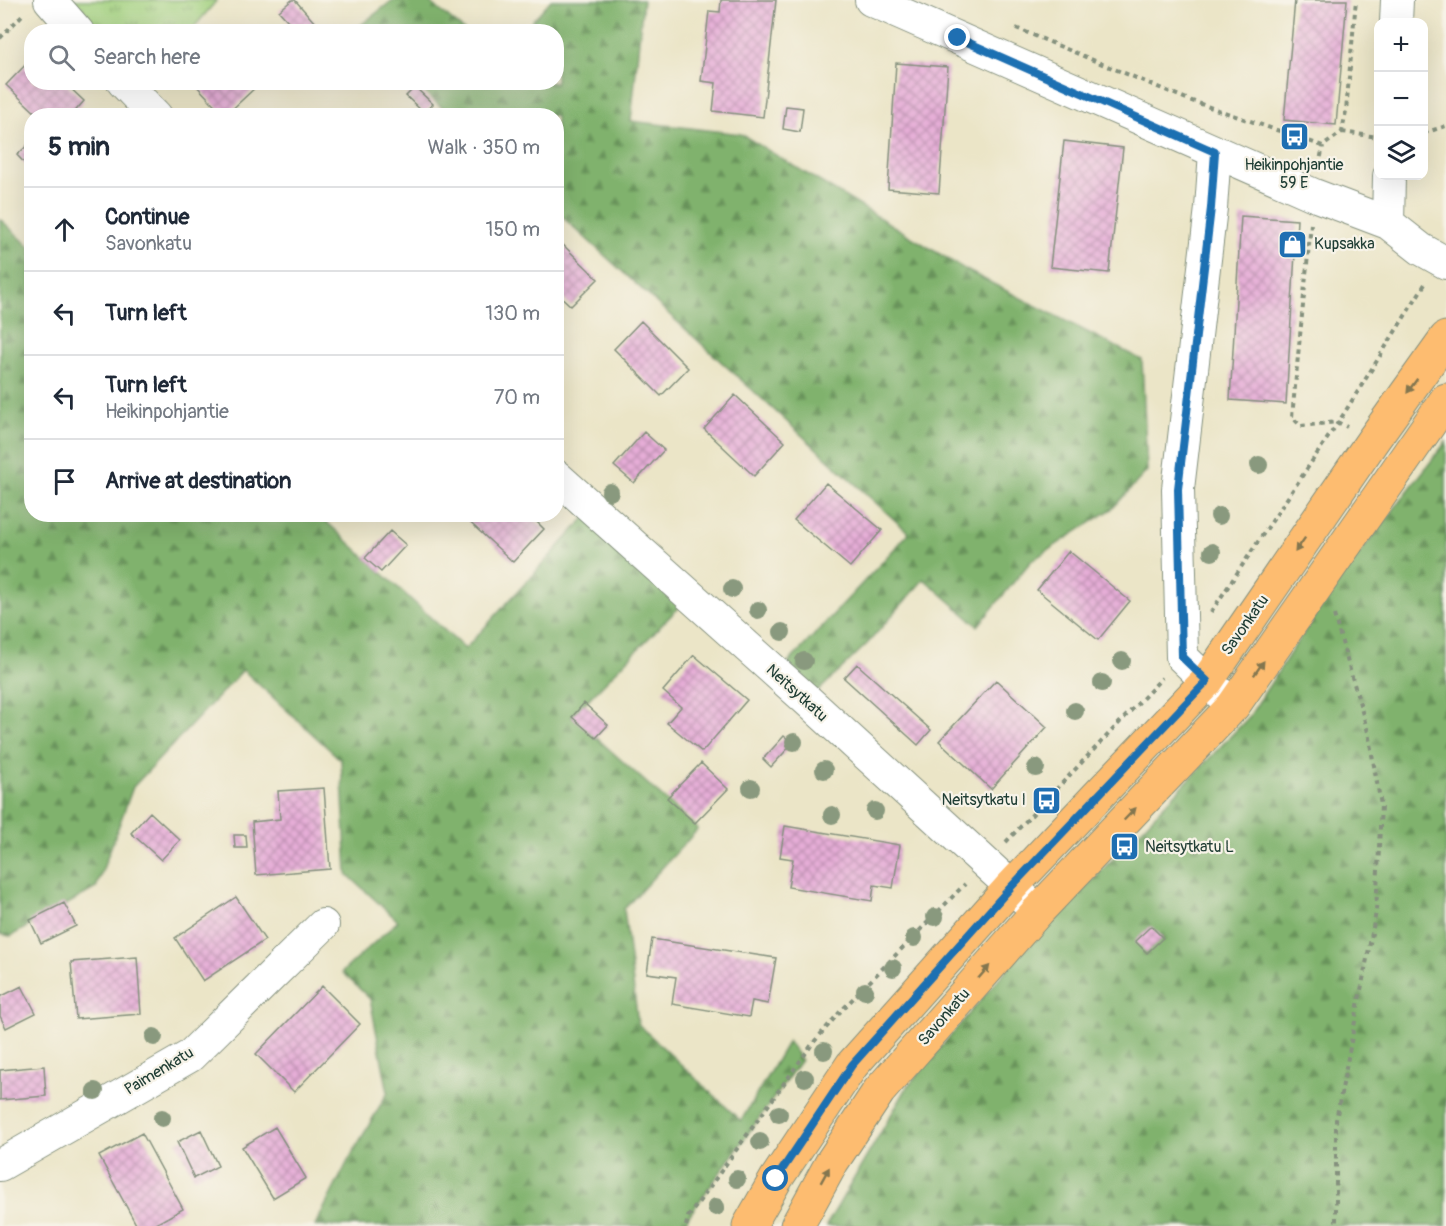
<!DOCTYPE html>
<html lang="en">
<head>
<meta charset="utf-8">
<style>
  :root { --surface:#fff; --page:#f6f6f7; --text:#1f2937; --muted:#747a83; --line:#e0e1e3 }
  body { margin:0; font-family:Pangolin,sans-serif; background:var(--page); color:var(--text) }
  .controls { position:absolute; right:18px; top:18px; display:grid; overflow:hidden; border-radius:12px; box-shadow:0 6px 24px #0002 }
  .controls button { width:54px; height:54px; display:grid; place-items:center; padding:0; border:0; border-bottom:2px solid var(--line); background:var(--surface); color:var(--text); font:30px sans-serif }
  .stop { position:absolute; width:18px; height:18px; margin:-14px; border:4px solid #1f6fb2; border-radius:50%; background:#fff }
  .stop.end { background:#1f6fb2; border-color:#fff; box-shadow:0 2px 6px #0008 }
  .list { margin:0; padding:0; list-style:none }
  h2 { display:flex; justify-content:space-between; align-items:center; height:78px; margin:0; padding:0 24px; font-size:26px }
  h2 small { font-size:20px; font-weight:400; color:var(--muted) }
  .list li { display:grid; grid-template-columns:39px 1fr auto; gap:18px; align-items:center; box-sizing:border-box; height:84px; padding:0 24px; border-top:2px solid var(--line) }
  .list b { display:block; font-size:22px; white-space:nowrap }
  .list p { margin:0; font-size:20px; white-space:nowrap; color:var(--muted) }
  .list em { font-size:20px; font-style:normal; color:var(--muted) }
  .icon { flex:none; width:33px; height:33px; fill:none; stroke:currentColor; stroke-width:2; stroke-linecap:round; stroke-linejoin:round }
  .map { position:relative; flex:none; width:1446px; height:1226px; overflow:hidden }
  .search { position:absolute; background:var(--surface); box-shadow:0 6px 24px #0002; left:24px; top:24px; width:540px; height:66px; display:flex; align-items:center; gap:15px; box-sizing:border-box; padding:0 21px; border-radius:24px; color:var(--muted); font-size:22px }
  .panel { position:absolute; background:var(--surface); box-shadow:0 6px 24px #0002; left:24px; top:108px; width:540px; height:414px; border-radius:24px }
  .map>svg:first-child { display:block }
</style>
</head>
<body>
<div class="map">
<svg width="1446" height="1226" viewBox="0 0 1446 1226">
  <defs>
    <pattern id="grass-tufts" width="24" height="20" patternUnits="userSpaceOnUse" patternTransform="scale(1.5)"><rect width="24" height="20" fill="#a1d07e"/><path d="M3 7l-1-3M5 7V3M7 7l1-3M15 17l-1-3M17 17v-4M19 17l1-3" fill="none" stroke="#83aa68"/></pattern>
    <pattern id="forest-firs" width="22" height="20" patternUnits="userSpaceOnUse" patternTransform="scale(1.5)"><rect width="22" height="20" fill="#80b26d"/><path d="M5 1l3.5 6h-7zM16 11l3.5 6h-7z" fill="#68925a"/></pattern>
    <pattern id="building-cross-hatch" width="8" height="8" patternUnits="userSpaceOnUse" patternTransform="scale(1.5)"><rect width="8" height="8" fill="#e6add7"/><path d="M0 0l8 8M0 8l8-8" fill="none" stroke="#ba8eaf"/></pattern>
  </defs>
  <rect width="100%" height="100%" fill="#f7f3e8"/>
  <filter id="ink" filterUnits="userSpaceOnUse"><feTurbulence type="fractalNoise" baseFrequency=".0167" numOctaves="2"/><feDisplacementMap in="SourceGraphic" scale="12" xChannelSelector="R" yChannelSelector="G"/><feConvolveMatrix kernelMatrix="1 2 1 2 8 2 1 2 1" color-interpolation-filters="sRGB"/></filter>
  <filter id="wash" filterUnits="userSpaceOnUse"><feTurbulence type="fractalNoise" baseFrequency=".008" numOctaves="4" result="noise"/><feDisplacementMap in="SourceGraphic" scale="24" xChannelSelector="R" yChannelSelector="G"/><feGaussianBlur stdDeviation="1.35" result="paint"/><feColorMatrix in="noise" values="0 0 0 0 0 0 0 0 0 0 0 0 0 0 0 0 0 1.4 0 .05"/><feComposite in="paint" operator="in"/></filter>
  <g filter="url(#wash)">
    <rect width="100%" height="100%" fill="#ebe5c7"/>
    <path fill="url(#grass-tufts)" stroke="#608659" stroke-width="1.5" d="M 67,0 L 217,0 L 190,32 L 99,31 Z"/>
    <path fill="url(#forest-firs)" stroke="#507850" stroke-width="1.5" d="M 393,0 L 427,0 L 465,31 L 358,32 L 356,29 Z
      M 551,0 L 643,0 L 631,121 L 741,134 L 966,270 L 1142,360 L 1147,471 L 1112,509 L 1031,561 L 978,626 L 924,579 L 868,643 L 808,701 L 777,675 L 909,533 L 557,212 L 556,116 L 451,115 L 414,83 L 556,82 L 556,32 L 523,31 Z
      M 0,219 L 31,248 L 32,514 L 319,515 L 465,649 L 593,509 L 690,596 L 572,716 L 698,829 L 624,909 L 638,1024 L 741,1121 L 788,1041 L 801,1060 L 688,1217 L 684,1226 L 315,1226 L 348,1161 L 388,1092 L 370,999 L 342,972 L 398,921 L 347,874 L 341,760 L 243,670 L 133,787 L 96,888 L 11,936 L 0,934 Z
      M 1446,442 L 1446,1226 L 826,1226 L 908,1086 L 1007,969 L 1249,717 L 1328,594 Z"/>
    <g id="blocks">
      <path fill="url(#building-cross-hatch)" d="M 292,0 L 295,0 L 315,23 L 305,32 L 298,32 L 279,11 Z
        M 721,0 L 776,0 L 763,117 L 713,111 L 716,83 L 701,81 L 709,11 L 720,12 Z
        M 1295,0 L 1347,0 L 1336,125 L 1284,120 Z
        M 32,58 L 32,82 L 64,82 L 84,101 L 71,116 L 39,116 L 6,85 Z
        M 896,63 L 948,67 L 939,193 L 888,189 Z
        M 193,82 L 255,82 L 258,85 L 225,116 Z
        M 415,87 L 433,104 L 424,113 L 406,96 Z
        M 786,106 L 803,108 L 800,132 L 783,129 Z
        M 32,141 L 32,171 L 17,155 Z
        M 1064,141 L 1123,148 L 1109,273 L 1050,267 Z
        M 1241,216 L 1297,220 L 1286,404 L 1230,400 Z
        M 556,238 L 598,279 L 571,306 L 556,292 Z
        M 641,321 L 688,368 L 661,396 L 614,349 Z
        M 735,395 L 785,442 L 754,476 L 704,429 Z
        M 644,432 L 664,450 L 634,483 L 614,466 Z
        M 826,483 L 882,530 L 850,567 L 794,520 Z
        M 465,514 L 529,514 L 544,529 L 513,562 L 463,516 Z
        M 390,531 L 406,545 L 381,572 L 365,558 Z
        M 1069,551 L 1130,601 L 1098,640 L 1037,590 Z
        M 694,655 L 747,700 L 702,752 L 667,723 L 681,707 L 663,691 Z
        M 857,664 L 931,730 L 918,745 L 844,678 Z
        M 996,680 L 1047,727 L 991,789 L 939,741 Z
        M 584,703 L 608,725 L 596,738 L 572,717 Z
        M 784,736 L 793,743 L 771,767 L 763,759 Z
        M 701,763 L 728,789 L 695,823 L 667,798 Z
        M 324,788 L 330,869 L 256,875 L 252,822 L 280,819 L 278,791 Z
        M 150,812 L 180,840 L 161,860 L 131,833 Z
        M 785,826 L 900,845 L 893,888 L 874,885 L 872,901 L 788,887 L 793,859 L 780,857 Z
        M 234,835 L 246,835 L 247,848 L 235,848 Z
        M 236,897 L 265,940 L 203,981 L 175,938 Z
        M 64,903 L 76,926 L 41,943 L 30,920 Z
        M 1151,926 L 1163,938 L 1147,953 L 1135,941 Z
        M 652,939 L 776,958 L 768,1004 L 752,1001 L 749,1017 L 672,1004 L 676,977 L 647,973 Z
        M 137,957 L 141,1014 L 76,1019 L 71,962 Z
        M 22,986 L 36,1013 L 6,1028 L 0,1016 L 0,997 Z
        M 322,986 L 360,1024 L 294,1092 L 256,1054 Z
        M 44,1066 L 46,1096 L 0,1100 L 0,1070 Z
        M 275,1127 L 306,1178 L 273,1198 L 242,1147 Z
        M 201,1130 L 218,1166 L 194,1178 L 177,1142 Z
        M 142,1133 L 183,1209 L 152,1226 L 137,1226 L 99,1156 Z"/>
    </g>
  </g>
  <g filter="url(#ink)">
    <use href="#blocks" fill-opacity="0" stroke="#85917e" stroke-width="1.5"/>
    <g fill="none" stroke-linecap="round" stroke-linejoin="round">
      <defs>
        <path id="minor" d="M 50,0 L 78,32
          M 871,0 L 1314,195 L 1388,223 L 1421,249 L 1446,263
          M 1396,22 L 1397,0
          M 123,82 L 156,116
          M 1215,152 L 1211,208 L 1178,489 L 1182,657 L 1233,706
          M 1388,223 L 1389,176
          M 556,476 L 808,701 L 1038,911
          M 0,1165 L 190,1056 L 323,925"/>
        <path id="major" d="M 749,1226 L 776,1179 L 852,1065 L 1011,887 L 1207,681 L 1373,440 L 1446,338
          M 797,1226 L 832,1162 L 879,1091 L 1038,911 L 1233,706 L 1446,400"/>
      </defs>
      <use href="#minor" stroke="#85917e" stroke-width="34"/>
      <use href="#major" stroke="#85917e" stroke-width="35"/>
      <path stroke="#85917e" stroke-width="4" stroke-dasharray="4.5 4.5" stroke-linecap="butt" d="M 1016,28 L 1189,100 L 1323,146 L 1342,132 L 1346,111 L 1356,0
        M 0,38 L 24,13
        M 1342,132 L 1378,137
        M 1424,133 L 1446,126
        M 1319,166 L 1323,146
        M 1311,224 L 1292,417 L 1301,426 L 1337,422 L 1347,427
        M 1211,612 L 1343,415 L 1425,284
        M 1334,615 L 1368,732 L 1381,805 L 1376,912 L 1336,1120 L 1336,1226
        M 1006,842 L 1162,678
        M 686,1226 L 688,1217 L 813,1043 L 839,1013 L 965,884"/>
      <use href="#minor" stroke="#fff" stroke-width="32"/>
      <use href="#major" stroke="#fdbc70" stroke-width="33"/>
    </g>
    <g fill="#89997e">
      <circle cx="1259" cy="465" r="9"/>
      <circle cx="610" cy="492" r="9"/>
      <circle cx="1219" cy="516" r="9"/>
      <circle cx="1212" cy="552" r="9"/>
      <circle cx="732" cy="589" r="9"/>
      <circle cx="758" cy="610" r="9"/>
      <circle cx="782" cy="632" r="9"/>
      <circle cx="804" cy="661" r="9"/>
      <circle cx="1122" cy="661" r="9"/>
      <circle cx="1102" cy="683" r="9"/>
      <circle cx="1075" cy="711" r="9"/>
      <circle cx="794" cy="742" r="9"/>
      <circle cx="1036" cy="768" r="9"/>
      <circle cx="824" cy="770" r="9"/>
      <circle cx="751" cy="788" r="9"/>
      <circle cx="875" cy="811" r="9"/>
      <circle cx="832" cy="815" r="9"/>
      <circle cx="935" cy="917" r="9"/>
      <circle cx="914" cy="938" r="9"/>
      <circle cx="893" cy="968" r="9"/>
      <circle cx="865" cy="991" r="9"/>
      <circle cx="154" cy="1037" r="9"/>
      <circle cx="824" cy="1051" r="9"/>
      <circle cx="805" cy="1078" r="9"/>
      <circle cx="95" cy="1091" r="9"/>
      <circle cx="779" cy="1114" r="9"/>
      <circle cx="162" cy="1118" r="9"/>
      <circle cx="760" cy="1142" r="9"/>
      <circle cx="737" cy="1179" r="9"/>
      <circle cx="716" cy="1207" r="9"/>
    </g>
    <defs><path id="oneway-solid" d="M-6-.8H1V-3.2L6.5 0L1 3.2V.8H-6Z" transform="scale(1.5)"/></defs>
    <g fill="#83764f">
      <use href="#oneway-solid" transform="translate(1412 386) rotate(126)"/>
      <use href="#oneway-solid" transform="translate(1300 545) rotate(125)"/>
      <use href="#oneway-solid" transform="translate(1259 668) rotate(-55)"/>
      <use href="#oneway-solid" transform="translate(1130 814) rotate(-46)"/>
      <use href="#oneway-solid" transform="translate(984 972) rotate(-49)"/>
      <use href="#oneway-solid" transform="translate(825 1175) rotate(-61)"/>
    </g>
  </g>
  <g fill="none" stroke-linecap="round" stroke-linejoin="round" filter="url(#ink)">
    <path stroke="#1f6fb2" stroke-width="8" d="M 776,1179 L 852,1065 L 1011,887 L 1207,681 L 1182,657 L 1178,489 L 1211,208 L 1215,152 L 958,38"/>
  </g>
  <defs>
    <symbol id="bus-square" viewBox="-11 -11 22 22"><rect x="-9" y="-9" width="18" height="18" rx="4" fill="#1f6fb2" stroke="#f7f3e8"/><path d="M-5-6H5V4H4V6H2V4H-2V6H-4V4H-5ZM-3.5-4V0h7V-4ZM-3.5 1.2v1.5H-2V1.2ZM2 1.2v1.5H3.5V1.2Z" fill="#fff"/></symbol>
    <symbol id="shop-square" viewBox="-11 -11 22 22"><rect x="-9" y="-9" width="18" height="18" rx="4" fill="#1f6fb2" stroke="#f7f3e8"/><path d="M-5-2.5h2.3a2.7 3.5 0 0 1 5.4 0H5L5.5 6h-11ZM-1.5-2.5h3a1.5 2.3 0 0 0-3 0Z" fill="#fff"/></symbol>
  </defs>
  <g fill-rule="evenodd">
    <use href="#bus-square" x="1278" y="120" width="33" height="33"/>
    <use href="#shop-square" x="1276" y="228" width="33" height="33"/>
    <use href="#bus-square" x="1030" y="784" width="33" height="33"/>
    <use href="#bus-square" x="1108" y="830" width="33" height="33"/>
  </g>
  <g text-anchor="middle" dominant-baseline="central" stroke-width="4.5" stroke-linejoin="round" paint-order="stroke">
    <g font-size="16" fill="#1f3d34" stroke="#f7f3e8" text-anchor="start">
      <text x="1294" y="165" text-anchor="middle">Heikinpohjantie<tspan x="1294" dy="18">59 E</tspan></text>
      <text x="1314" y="244">Kupsakka</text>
      <text x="1026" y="800" text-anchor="end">Neitsytkatu I</text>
      <text x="1145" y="847">Neitsytkatu L</text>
    </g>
    <g font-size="16" fill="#1f3d34" stroke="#f7f3e8">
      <text transform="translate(1245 625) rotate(-55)">Savonkatu</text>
      <text transform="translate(797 693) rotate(42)">Neitsytkatu</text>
      <text transform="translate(944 1017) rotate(-49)">Savonkatu</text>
      <text transform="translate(159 1071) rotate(-31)">Paimenkatu</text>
    </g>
  </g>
</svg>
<div class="controls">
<button>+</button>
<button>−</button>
<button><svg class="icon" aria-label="layers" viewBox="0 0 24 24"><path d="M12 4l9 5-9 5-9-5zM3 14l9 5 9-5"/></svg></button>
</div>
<div class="stop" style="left:776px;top:1179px"></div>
<div class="stop end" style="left:958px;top:38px"></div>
<div class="search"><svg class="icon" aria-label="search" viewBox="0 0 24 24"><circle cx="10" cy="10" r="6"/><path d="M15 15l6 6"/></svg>Search here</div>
<section class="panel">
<h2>5 min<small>Walk · 350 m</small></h2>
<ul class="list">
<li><svg class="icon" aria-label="ahead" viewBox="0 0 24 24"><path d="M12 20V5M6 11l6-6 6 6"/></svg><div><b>Continue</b><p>Savonkatu</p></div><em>150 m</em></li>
<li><svg class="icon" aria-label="left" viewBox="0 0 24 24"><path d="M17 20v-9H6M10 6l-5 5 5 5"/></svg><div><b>Turn left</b></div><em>130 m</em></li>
<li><svg class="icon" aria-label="left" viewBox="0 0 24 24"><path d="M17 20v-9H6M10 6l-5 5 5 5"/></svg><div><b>Turn left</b><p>Heikinpohjantie</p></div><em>70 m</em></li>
<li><svg class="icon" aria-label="arrive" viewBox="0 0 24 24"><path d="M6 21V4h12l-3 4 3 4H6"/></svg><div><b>Arrive at destination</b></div></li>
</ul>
</section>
</div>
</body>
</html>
